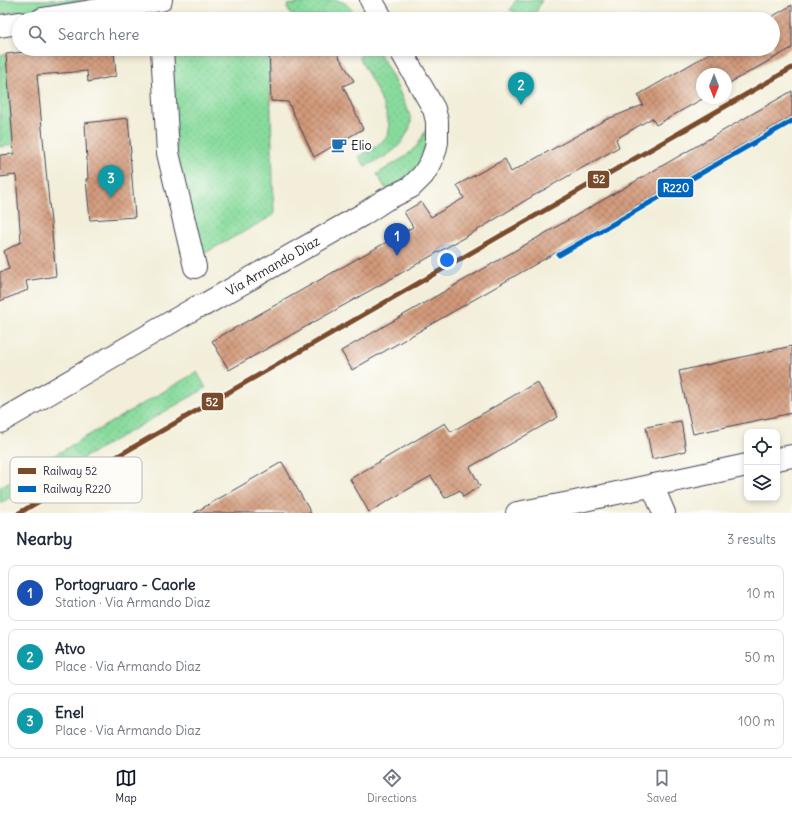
<!DOCTYPE html>
<html lang="en">
<head>
<meta charset="utf-8">
<style>
  :root { --surface:#fff; --page:#f6f6f7; --text:#1f2937; --muted:#747a83; --line:#e0e1e3; --accent:#111827 }
  body { margin:0; font-family:Delius,sans-serif; background:var(--page); color:var(--text) }
  .controls { position:absolute; right:12px; bottom:12px; display:grid; overflow:hidden; border-radius:8px; box-shadow:0 2px 6px #0003 }
  .controls button { width:36px; height:36px; display:grid; place-items:center; padding:0; border:0; border-bottom:1px solid var(--line); background:var(--surface); color:var(--text); font:20px sans-serif }
  .compass { position:absolute; left:696px; top:68px; width:36px; height:36px; border-radius:50%; background:var(--surface); box-shadow:0 2px 6px #0003; rotate:180deg }
  .you { position:absolute; left:447px; top:260px; width:14px; height:14px; margin:-10px; border:3px solid #fff; border-radius:50%; background:#1a73e8; box-shadow:0 0 0 6px #1a73e833 }
  .badge { display:grid; place-items:center; width:26px; height:26px; border-radius:50%; background:var(--accent); color:#fff; font-size:13px; font-weight:700 }
  .pin { position:absolute; translate:-50% -33px; filter:drop-shadow(0 1px 2px #0008) }
  .pin::after { content:''; position:absolute; top:21px; width:14px; height:12px; background:inherit; clip-path:polygon(0 0,100% 0,50% 100%) }
  .list { margin:0; padding:0; list-style:none }
  h2 { display:flex; justify-content:space-between; align-items:center; height:52px; margin:0; padding:0 16px; font-size:17px }
  h2 small { font-size:13px; font-weight:400; color:var(--muted) }
  .list li { display:grid; grid-template-columns:26px 1fr auto; gap:12px; align-items:center; box-sizing:border-box; height:56px; margin:0 8px 8px; padding:0 8px; border:1px solid var(--line); border-radius:8px }
  .list b { display:block; font-size:15px; white-space:nowrap }
  .list p { margin:0; font-size:13px; white-space:nowrap; color:var(--muted) }
  .list em { font-size:13px; font-style:normal; color:var(--muted) }
  .icon { flex:none; width:22px; height:22px; fill:none; stroke:currentColor; stroke-width:2; stroke-linecap:round; stroke-linejoin:round }
  .map { position:relative; flex:none; width:792px; height:513px; overflow:hidden }
  .search { position:absolute; background:var(--surface); box-shadow:0 2px 6px #0003; left:12px; right:12px; top:12px; height:44px; display:flex; align-items:center; gap:10px; box-sizing:border-box; padding:0 14px; border-radius:22px; color:var(--muted); font-size:15px }
  .sheet { height:244px; background:var(--surface) }
  nav { display:flex; justify-content:space-around; align-items:center; box-sizing:border-box; height:56px; border-top:1px solid var(--line); background:var(--surface); font-size:11px; color:var(--muted) }
  nav a { display:grid; justify-items:center; gap:2px }
  nav .on { color:var(--accent) }
  .map>svg:first-child { display:block }
</style>
</head>
<body>
<div class="map">
<svg width="792" height="513" viewBox="0 0 792 513">
  <defs>
    <pattern id="grass-dots" width="8" height="8" patternUnits="userSpaceOnUse"><rect width="8" height="8" fill="#88db9d"/><path d="M2 2h.1M6 6h.1" fill="none" stroke="#75bc88" stroke-width="1.8" stroke-linecap="round"/></pattern>
    <pattern id="garden-furrows" width="10" height="10" patternUnits="userSpaceOnUse"><rect width="10" height="10" fill="#88db9d"/><path d="M-1 1l2-2M0 10L10 0M9 11l2-2" fill="none" stroke="#75bc88"/></pattern>
    <pattern id="building-cross-hatch" width="8" height="8" patternUnits="userSpaceOnUse"><rect width="8" height="8" fill="#d29a7a"/><path d="M0 0l8 8M0 8l8-8" fill="none" stroke="#aa7d65"/></pattern>
  </defs>
  <rect width="100%" height="100%" fill="#fdfcf7"/>
  <filter id="ink" filterUnits="userSpaceOnUse"><feTurbulence type="fractalNoise" baseFrequency=".025" numOctaves="2"/><feDisplacementMap in="SourceGraphic" scale="8" xChannelSelector="R" yChannelSelector="G"/><feConvolveMatrix kernelMatrix="1 2 1 2 8 2 1 2 1" color-interpolation-filters="sRGB"/></filter>
  <filter id="wash" filterUnits="userSpaceOnUse"><feTurbulence type="fractalNoise" baseFrequency=".012" numOctaves="4" result="noise"/><feDisplacementMap in="SourceGraphic" scale="16" xChannelSelector="R" yChannelSelector="G"/><feGaussianBlur stdDeviation="0.9" result="paint"/><feColorMatrix in="noise" values="0 0 0 0 0 0 0 0 0 0 0 0 0 0 0 0 0 1.4 0 .05"/><feComposite in="paint" operator="in"/></filter>
  <g filter="url(#wash)">
    <rect width="100%" height="100%" fill="#f2eed9"/>
    <path fill="url(#grass-dots)" stroke="#557e6c" d="M 323,0 C 344,0 346,1 358,19 L 335,19 L 331,14 L 298,18 L 291,15 L 287,8 L 288,5 Z
      M 516,0 L 542,0 L 536,12 C 524,17 521,17 510,10 Z
      M 170,49 L 269,49 L 274,215 L 203,254 L 176,151 Z
      M 365,49 L 377,49 C 388,68 398,87 406,107 C 408,111 411,117 411,121 C 411,126 409,129 407,133 C 398,152 383,158 365,166 L 359,157 C 367,151 381,144 387,137 C 397,121 367,73 359,57 Z
      M 428,127 L 428,142 L 418,166 L 406,177 L 387,191 L 377,174 L 406,156 L 417,146 Z
      M 197,372 L 206,388 L 62,470 L 0,503 L 0,487 Z"/>
    <path fill="#88db9d" stroke="#557e6c" d="M 0,0 L 92,0 L 0,14 Z"/>
    <path fill="url(#garden-furrows)" stroke="#557e6c" d="M 6,54 L 13,145 L 0,147 L 0,55 Z"/>
    <g id="blocks">
      <path fill="url(#building-cross-hatch)" d="M 792,5 L 792,48 L 726,85 L 726,74 L 702,74 L 702,98 L 704,98 L 656,125 L 652,118 L 616,139 L 619,147 L 526,200 L 481,228 L 229,370 L 212,341 L 413,227 L 404,212 L 421,202 L 431,217 L 464,198 L 457,185 L 505,159 L 511,172 L 605,120 L 643,105 L 638,95 L 717,49 L 773,49 L 773,19 L 768,19 Z
        M 52,49 L 114,49 L 116,76 L 88,82 L 87,71 L 37,75 L 56,276 L 26,281 L 28,290 L 0,301 L 0,272 L 9,269 L 4,251 L 21,242 L 16,175 L 0,177 L 0,155 L 14,154 L 6,54 Z
        M 269,49 L 334,49 L 354,81 L 343,86 L 363,129 L 314,157 L 288,102 L 271,101 Z
        M 792,91 L 792,116 L 352,370 L 341,351 Z
        M 128,118 L 131,153 L 130,153 L 135,217 L 90,220 L 86,179 L 88,179 L 85,123 Z
        M 792,346 L 792,413 L 693,434 L 679,371 Z
        M 537,382 L 558,417 L 470,467 L 480,486 L 463,497 L 460,490 L 445,498 L 431,476 L 369,512 L 350,479 L 445,423 L 451,432 Z
        M 681,421 L 686,451 L 652,459 L 646,427 Z
        M 282,462 L 311,513 L 194,513 Z"/>
    </g>
  </g>
  <g filter="url(#ink)">
    <use href="#blocks" fill-opacity="0" stroke="#414153" stroke-width="1"/>
    <g fill="none" stroke-linecap="round" stroke-linejoin="round">
      <defs>
        <path id="street" d="M 371,0 L 382,19
          M 42,19 L 161,0
          M 0,26 L 19,23
          M 162,49 L 168,153 L 195,267
          M 0,422 L 197,307 L 204,305 L 362,215 L 385,200 L 411,187 L 423,175 L 431,162 L 435,151 L 437,142 L 437,121 L 434,109 L 400,49
          M 777,459 L 792,456
          M 652,485 L 664,513
          M 517,513 L 575,502 L 747,465"/>
      </defs>
      <use href="#street" stroke="#414153" stroke-width="24"/>
      <use href="#street" stroke="#fff" stroke-width="22"/>
      <defs>
        <path id="rail-1" d="M 19,513 L 792,68"/>
        <path id="rail-2" d="M 559,255 L 792,121"/>
      </defs>
      <use href="#rail-1" stroke="#fdfcf7" stroke-width="8"/>
      <use href="#rail-2" stroke="#fdfcf7" stroke-width="8"/>
      <use href="#rail-1" stroke="#7a4b2a" stroke-width="5"/>
      <use href="#rail-2" stroke="#0065bd" stroke-width="5"/>
    </g>
  </g>
  <defs>
    <symbol id="cafe-bare" viewBox="-9 -9 18 18"><path d="M-5.5-4.5H6V0H3Q3 3.5 0 3.5H-2.5Q-5.5 3.5-5.5 0ZM3-3.2v2h1.7v-2ZM-6 4.5H4V6H-6Z" fill="#1f6fb2" stroke="#fdfcf7" stroke-width="2.5" paint-order="stroke"/></symbol>
  </defs>
  <g fill-rule="evenodd">
    <use href="#cafe-bare" x="328" y="134" width="22" height="22"/>
  </g>
  <g text-anchor="middle" dominant-baseline="central" stroke-width="4" stroke-linejoin="round" paint-order="stroke">
    <g font-size="13" fill="#22223b" stroke="#fdfcf7" text-anchor="start">
      <text x="351" y="145">Elio</text>
    </g>
    <g font-size="13" fill="#22223b" stroke="#fdfcf7">
      <text transform="translate(273 266) rotate(-30)">Via Armando Diaz</text>
    </g>
  </g>
  <rect x="10" y="457" width="132" height="46" rx="6" fill="#fdfcf7" stroke="#bbbbbf" stroke-width="1"/>
  <rect x="18" y="468" width="18" height="6" fill="#7a4b2a"/>
  <rect x="18" y="486" width="18" height="6" fill="#0065bd"/>
  <g font-size="11" fill="#22223b">
    <text x="43" y="475">Railway 52</text>
    <text x="43" y="493">Railway R220</text>
  </g>
  <g stroke="#fdfcf7" stroke-width="1.5">
    <rect x="587" y="170" width="23" height="19" rx="4" fill="#7a4b2a"/>
    <rect x="657" y="178" width="37" height="20" rx="4" fill="#0065bd"/>
    <rect x="201" y="392" width="23" height="19" rx="4" fill="#7a4b2a"/>
  </g>
  <g font-size="11" text-anchor="middle" font-weight="bold" fill="#fff">
    <text x="599" y="183">52</text>
    <text x="676" y="192">R220</text>
    <text x="212" y="406">52</text>
  </g>
</svg>
<div class="controls">
<button><svg class="icon" aria-label="locate" viewBox="0 0 24 24"><circle cx="12" cy="12" r="6"/><path d="M12 2v4M12 18v4M2 12h4M18 12h4"/></svg></button>
<button><svg class="icon" aria-label="layers" viewBox="0 0 24 24"><path d="M12 4l9 5-9 5-9-5zM3 14l9 5 9-5"/></svg></button>
</div>
<svg class="compass" viewBox="-18 -18 36 36"><path d="M0-13l5 13h-10z" fill="#e53935"/><path d="M0 13l5-13h-10z" fill="#747a83"/></svg>
<div class="you"></div>
<div class="pin badge" style="left:397px;top:256px;background:#1a4fb4">1</div>
<div class="pin badge" style="left:521px;top:105px;background:#0f9aa8">2</div>
<div class="pin badge" style="left:111px;top:198px;background:#0f9aa8">3</div>
<div class="search"><svg class="icon" aria-label="search" viewBox="0 0 24 24"><circle cx="10" cy="10" r="6"/><path d="M15 15l6 6"/></svg>Search here</div>
</div>
<section class="sheet">
<h2>Nearby<small>3 results</small></h2>
<ul class="list">
<li><span class="badge" style="background:#1a4fb4">1</span><div><b>Portogruaro - Caorle</b><p>Station · Via Armando Diaz</p></div><em>10 m</em></li>
<li><span class="badge" style="background:#0f9aa8">2</span><div><b>Atvo</b><p>Place · Via Armando Diaz</p></div><em>50 m</em></li>
<li><span class="badge" style="background:#0f9aa8">3</span><div><b>Enel</b><p>Place · Via Armando Diaz</p></div><em>100 m</em></li>
</ul>
</section>
<nav>
<a class="on"><svg class="icon" aria-label="map" viewBox="0 0 24 24"><path d="M3 6l6-2 6 2 6-2v14l-6 2-6-2-6 2zM9 4v14M15 6v14"/></svg>Map</a>
<a><svg class="icon" aria-label="directions" viewBox="0 0 24 24"><path d="M12 3l9 9-9 9-9-9zM9 14v-3h6M13 9l2 2-2 2"/></svg>Directions</a>
<a><svg class="icon" aria-label="saved" viewBox="0 0 24 24"><path d="M7 4h10v16l-5-4-5 4z"/></svg>Saved</a>
</nav>
</body>
</html>
